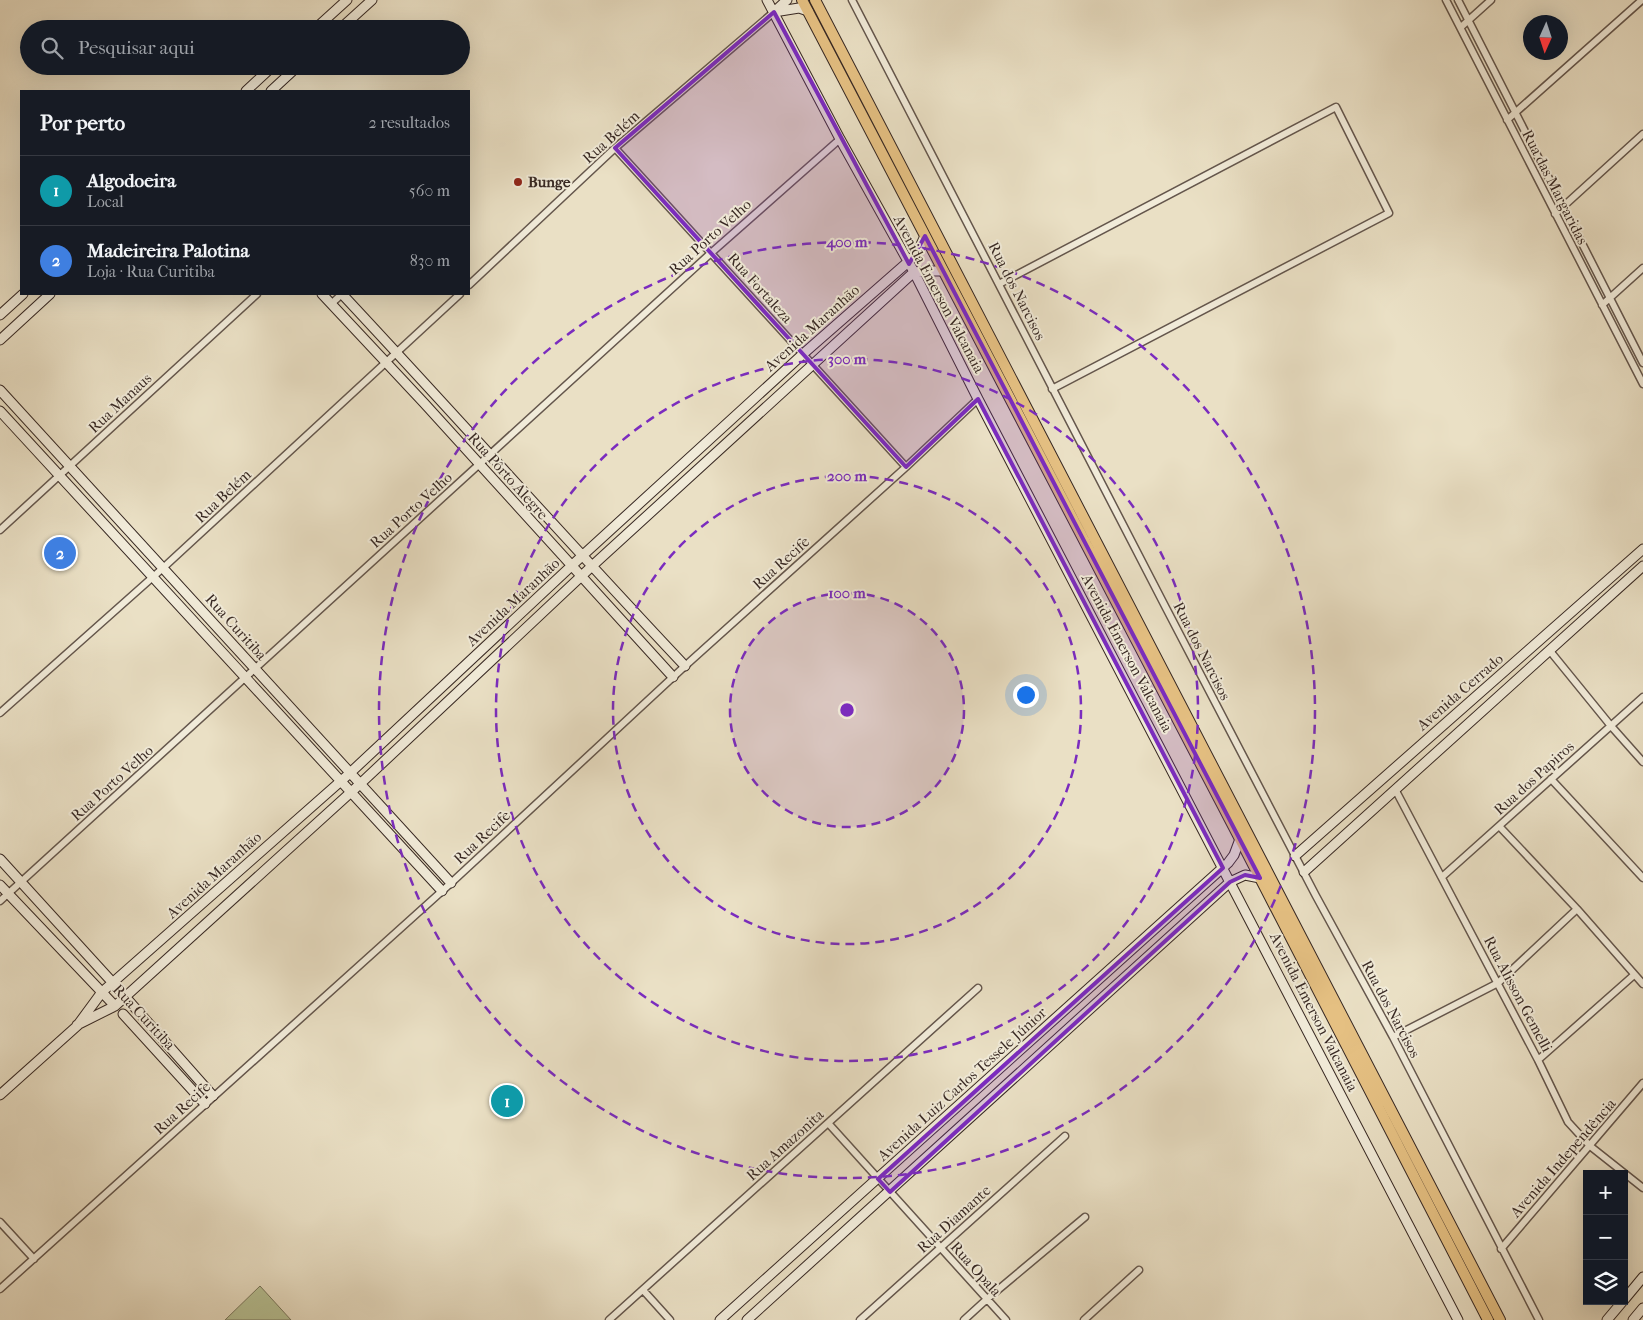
<!DOCTYPE html>
<html lang="pt">
<head>
<meta charset="utf-8">
<style>
  :root { --surface:#171b24; --page:#242831; --text:#f1f3f6; --muted:#9ea1a6; --line:#363941; --accent:#c59692 }
  body { margin:0; font-family:"IM FELL French Canon",serif; background:var(--page); color:var(--text) }
  .controls { position:absolute; right:15px; bottom:15px; display:grid; overflow:hidden; border-radius:0px; box-shadow:0 5px 20px #0002 }
  .controls button { width:45px; height:45px; display:grid; place-items:center; padding:0; border:0; border-bottom:1px solid var(--line); background:var(--surface); color:var(--text); font:25px sans-serif }
  .compass { position:absolute; left:1523px; top:15px; width:45px; height:45px; border-radius:50%; background:var(--surface); box-shadow:0 5px 20px #0002; rotate:183deg }
  .you { position:absolute; left:1025px; top:694px; width:18px; height:18px; margin:-12px; border:4px solid #fff; border-radius:50%; background:#1a73e8; box-shadow:0 0 0 8px #1a73e833 }
  .badge { display:grid; place-items:center; width:32px; height:32px; border-radius:50%; background:var(--accent); color:#fff; font-size:16px; font-weight:700 }
  .pin { position:absolute; translate:-50% -50%; border:2px solid #fff; box-shadow:0 1px 5px #0006 }
  .list { margin:0; padding:0; list-style:none }
  h2 { display:flex; justify-content:space-between; align-items:center; height:65px; margin:0; padding:0 20px; font-size:21px }
  h2 small { font-size:16px; font-weight:400; color:var(--muted) }
  .list li { display:grid; grid-template-columns:32px 1fr auto; gap:15px; align-items:center; box-sizing:border-box; height:70px; padding:0 20px; border-top:1px solid var(--line) }
  .list b { display:block; font-size:19px; white-space:nowrap }
  .list p { margin:0; font-size:16px; white-space:nowrap; color:var(--muted) }
  .list em { font-size:16px; font-style:normal; color:var(--muted) }
  .icon { flex:none; width:28px; height:28px; fill:none; stroke:currentColor; stroke-width:2; stroke-linecap:round; stroke-linejoin:round }
  .map { position:relative; flex:none; width:1643px; height:1320px; overflow:hidden }
  .search { position:absolute; background:var(--surface); box-shadow:0 5px 20px #0002; left:20px; top:20px; width:450px; height:55px; display:flex; align-items:center; gap:12px; box-sizing:border-box; padding:0 18px; border-radius:28px; color:var(--muted); font-size:19px }
  .panel { position:absolute; background:var(--surface); box-shadow:0 5px 20px #0002; left:20px; top:90px; width:450px; height:205px; border-radius:0px }
  .map>svg:first-child { display:block }
</style>
</head>
<body>
<div class="map">
<svg width="1643" height="1320" viewBox="0 0 1643 1320">
  <rect width="100%" height="100%" fill="#eae0c5"/>
  <filter id="stains"><feTurbulence type="fractalNoise" baseFrequency=".004" numOctaves="4"/><feColorMatrix values="0 0 0 0 .2 0 0 0 0 .09 0 0 0 0 .02 0 0 0 .5 -.17"/></filter>
  <radialGradient id="worn" r=".72"><stop offset=".6" stop-color="#630" stop-opacity="0"/><stop offset="1" stop-color="#630" stop-opacity=".3"/></radialGradient>
  <path fill="#b7c295" stroke="#77755c" d="M 260,1286 L 291,1320 L 225,1320 Z"/>
  <g fill="none" stroke-linecap="round" stroke-linejoin="round">
    <defs>
      <path id="street" d="M 852,0 L 1166,608 L 1316,896 L 1393,1037 L 1539,1320
        M 1446,0 L 1643,384
        M 1458,0 L 1643,363
        M 1461,27 L 1491,0
        M 1507,120 L 1642,0
        M 615,148 L 906,467
        M 1555,214 L 1643,134
        M 999,284 L 1336,107 L 1389,213 L 1052,389
        M 469,285 L 615,148 L 774,12
        M 331,304 L 342,294
        M 1602,305 L 1643,268
        M 0,530 L 257,294
        M 1550,651 L 1611,726 L 1643,762
        M 0,713 L 163,568 L 460,294
        M 1551,779 L 1643,878
        M 1396,791 L 1538,1060 L 1568,1122 L 1590,1146 L 1643,1188
        M 1499,826 L 1577,909 L 1643,984
        M 1442,877 L 1643,697
        M 0,901 L 711,253 L 840,139
        M 1393,1037 L 1498,983 L 1577,909
        M 1538,1060 L 1634,975
        M 828,1123 L 1006,1320
        M 0,1222 L 34,1259
        M 1501,1249 L 1643,1083
        M 0,1289 L 451,883 L 685,666 L 906,467 L 978,399
        M 643,1290 L 670,1320
        M 609,1320 L 978,988
        M 860,1320 L 1065,1136
        M 964,1320 L 987,1299 L 1085,1217
        M 1084,1320 L 1139,1270"/>
      <path id="secondary" d="M 767,0 L 840,139 L 914,272 L 978,399 L 1458,1320
        M 774,12 L 799,8 L 808,11
        M 774,12 L 787,0
        M 315,29 L 347,0
        M 340,29 L 372,0
        M 246,91 L 273,66
        M 271,91 L 298,66
        M 914,272 L 929,271 L 943,271
        M 322,294 L 424,403 L 673,677
        M 342,294 C 457,417 569,543 685,666
        M 0,315 L 23,294
        M 0,340 L 50,294
        M 0,390 L 451,883
        M 0,411 L 442,891
        M 1295,856 L 1643,549
        M 0,859 L 113,983 L 213,1096
        M 1304,872 L 1643,566
        M 0,885 L 115,1006
        M 123,1014 L 205,1104
        M 77,1025 L 115,1006 L 125,997 L 360,784 L 591,567 L 914,272
        M 0,1095 L 77,1026 L 102,992 L 350,773 L 582,556 L 803,354 L 908,262 L 917,253 L 925,236
        M 1624,1300 L 1643,1277
        M 720,1320 L 1228,863 L 1234,855 L 1240,839
        M 747,1320 L 1230,882 L 1245,875 L 1260,878
        M 1607,1320 L 1623,1301
        M 1633,1320 L 1643,1308"/>
      <path id="primary" d="M 802,0 L 1240,839 L 1488,1320
        M 815,0 L 1500,1320"/>
    </defs>
    <use href="#street" stroke="#64564c" stroke-width="9"/>
    <use href="#secondary" stroke="#372823" stroke-width="11"/>
    <use href="#primary" stroke="#372823" stroke-width="12"/>
    <use href="#street" stroke="#f1ebd9" stroke-width="6"/>
    <use href="#secondary" stroke="#f1ebd9" stroke-width="9"/>
    <use href="#primary" stroke="#e5c082" stroke-width="10"/>
  </g>
  <path fill="#7b2cbf" fill-opacity="0.2" stroke="#7b2cbf" stroke-width="4" stroke-linejoin="round" d="M 774,12 L 909,264 L 925,236 L 1260,878 L 1245,875 L 1230,882 L 890,1192 L 878,1179 L 1223,868 L 978,399 L 906,467 L 615,148 Z"/>
  <circle cx="847" cy="710" r="117" fill="#7b2cbf" fill-opacity=".12"/>
  <g fill="none" stroke="#7b2cbf" stroke-width="2.5" stroke-dasharray="9 6">
    <circle cx="847" cy="710" r="117"/>
    <circle cx="847" cy="710" r="234"/>
    <circle cx="847" cy="710" r="351"/>
    <circle cx="847" cy="710" r="468"/>
  </g>
  <circle fill="#8f2418" stroke="#f1ebd9" stroke-width="2" cx="518" cy="182" r="5"/>
  <g text-anchor="middle" dominant-baseline="central" stroke-width="4" stroke-linejoin="round" paint-order="stroke">
    <g font-size="15" fill="#372823" stroke="#f1ebd9">
      <text transform="translate(611 137) rotate(-42)">Rua Belém</text>
      <text transform="translate(1555 187) rotate(63)">Rua das Margaridas</text>
      <text transform="translate(710 237) rotate(-42)">Rua Porto Velho</text>
      <text transform="translate(760 288) rotate(48)">Rua Fortaleza</text>
      <text transform="translate(1017 291) rotate(63)">Rua dos Narcisos</text>
      <text transform="translate(939 294) rotate(62)">Avenida Emerson Valcanaia</text>
      <text transform="translate(812 328) rotate(-42)">Avenida Maranhão</text>
      <text transform="translate(120 403) rotate(-43)">Rua Manaus</text>
      <text transform="translate(508 476) rotate(48)">Rua Pôrto Alegre</text>
      <text transform="translate(223 496) rotate(-43)">Rua Belém</text>
      <text transform="translate(411 510) rotate(-42)">Rua Porto Velho</text>
      <text transform="translate(781 563) rotate(-42)">Rua Recife</text>
      <text transform="translate(513 602) rotate(-43)">Avenida Maranhão</text>
      <text transform="translate(236 627) rotate(48)">Rua Curitiba</text>
      <text transform="translate(1202 651) rotate(63)">Rua dos Narcisos</text>
      <text transform="translate(1127 653) rotate(62)">Avenida Emerson Valcanaia</text>
      <text transform="translate(1460 692) rotate(-41)">Avenida Cerrado</text>
      <text transform="translate(1534 778) rotate(-42)">Rua dos Papiros</text>
      <text transform="translate(112 783) rotate(-42)">Rua Porto Velho</text>
      <text transform="translate(482 837) rotate(-43)">Rua Recife</text>
      <text transform="translate(214 875) rotate(-42)">Avenida Maranhão</text>
      <text transform="translate(1518 994) rotate(62)">Rua Alisson Gemelli</text>
      <text transform="translate(1391 1009) rotate(62)">Rua dos Narcisos</text>
      <text transform="translate(1314 1012) rotate(63)">Avenida Emerson Valcanaia</text>
      <text transform="translate(144 1017) rotate(47)">Rua Curitiba</text>
      <text transform="translate(962 1084) rotate(-42)">Avenida Luiz Carlos Tessele Júnior</text>
      <text transform="translate(182 1108) rotate(-42)">Rua Recife</text>
      <text transform="translate(785 1145) rotate(-42)">Rua Amazonita</text>
      <text transform="translate(1563 1158) rotate(-49)">Avenida Independência</text>
      <text transform="translate(954 1219) rotate(-42)">Rua Diamante</text>
      <text transform="translate(976 1269) rotate(48)">Rua Opala</text>
    </g>
    <g font-size="15" font-weight="bold" fill="#372823" stroke="#f1ebd9" text-anchor="start">
      <text x="528" y="182">Bunge</text>
    </g>
  </g>
  <circle cx="847" cy="710" r="8" fill="#7b2cbf" stroke="#f1ebd9" stroke-width="2.5"/>
  <g font-size="15" text-anchor="middle" font-weight="bold" fill="#7b2cbf" stroke="#f1ebd9" stroke-width="4" stroke-linejoin="round" paint-order="stroke">
    <text x="847" y="247">400 m</text>
    <text x="847" y="364">300 m</text>
    <text x="847" y="481">200 m</text>
    <text x="847" y="598">100 m</text>
  </g>
  <rect width="100%" height="100%" filter="url(#stains)"/>
  <rect width="100%" height="100%" fill="url(#worn)"/>
</svg>
<div class="controls">
<button>+</button>
<button>−</button>
<button><svg class="icon" aria-label="layers" viewBox="0 0 24 24"><path d="M12 4l9 5-9 5-9-5zM3 14l9 5 9-5"/></svg></button>
</div>
<svg class="compass" viewBox="-18 -18 36 36"><path d="M0-13l5 13h-10z" fill="#e53935"/><path d="M0 13l5-13h-10z" fill="#9ea1a6"/></svg>
<div class="you"></div>
<div class="pin badge" style="left:507px;top:1101px;background:#0f9aa8">1</div>
<div class="pin badge" style="left:60px;top:553px;background:#3f7fe0">2</div>
<div class="search"><svg class="icon" aria-label="search" viewBox="0 0 24 24"><circle cx="10" cy="10" r="6"/><path d="M15 15l6 6"/></svg>Pesquisar aqui</div>
<section class="panel">
<h2>Por perto<small>2 resultados</small></h2>
<ul class="list">
<li><span class="badge" style="background:#0f9aa8">1</span><div><b>Algodoeira</b><p>Local</p></div><em>560 m</em></li>
<li><span class="badge" style="background:#3f7fe0">2</span><div><b>Madeireira Palotina</b><p>Loja · Rua Curitiba</p></div><em>830 m</em></li>
</ul>
</section>
</div>
</body>
</html>
